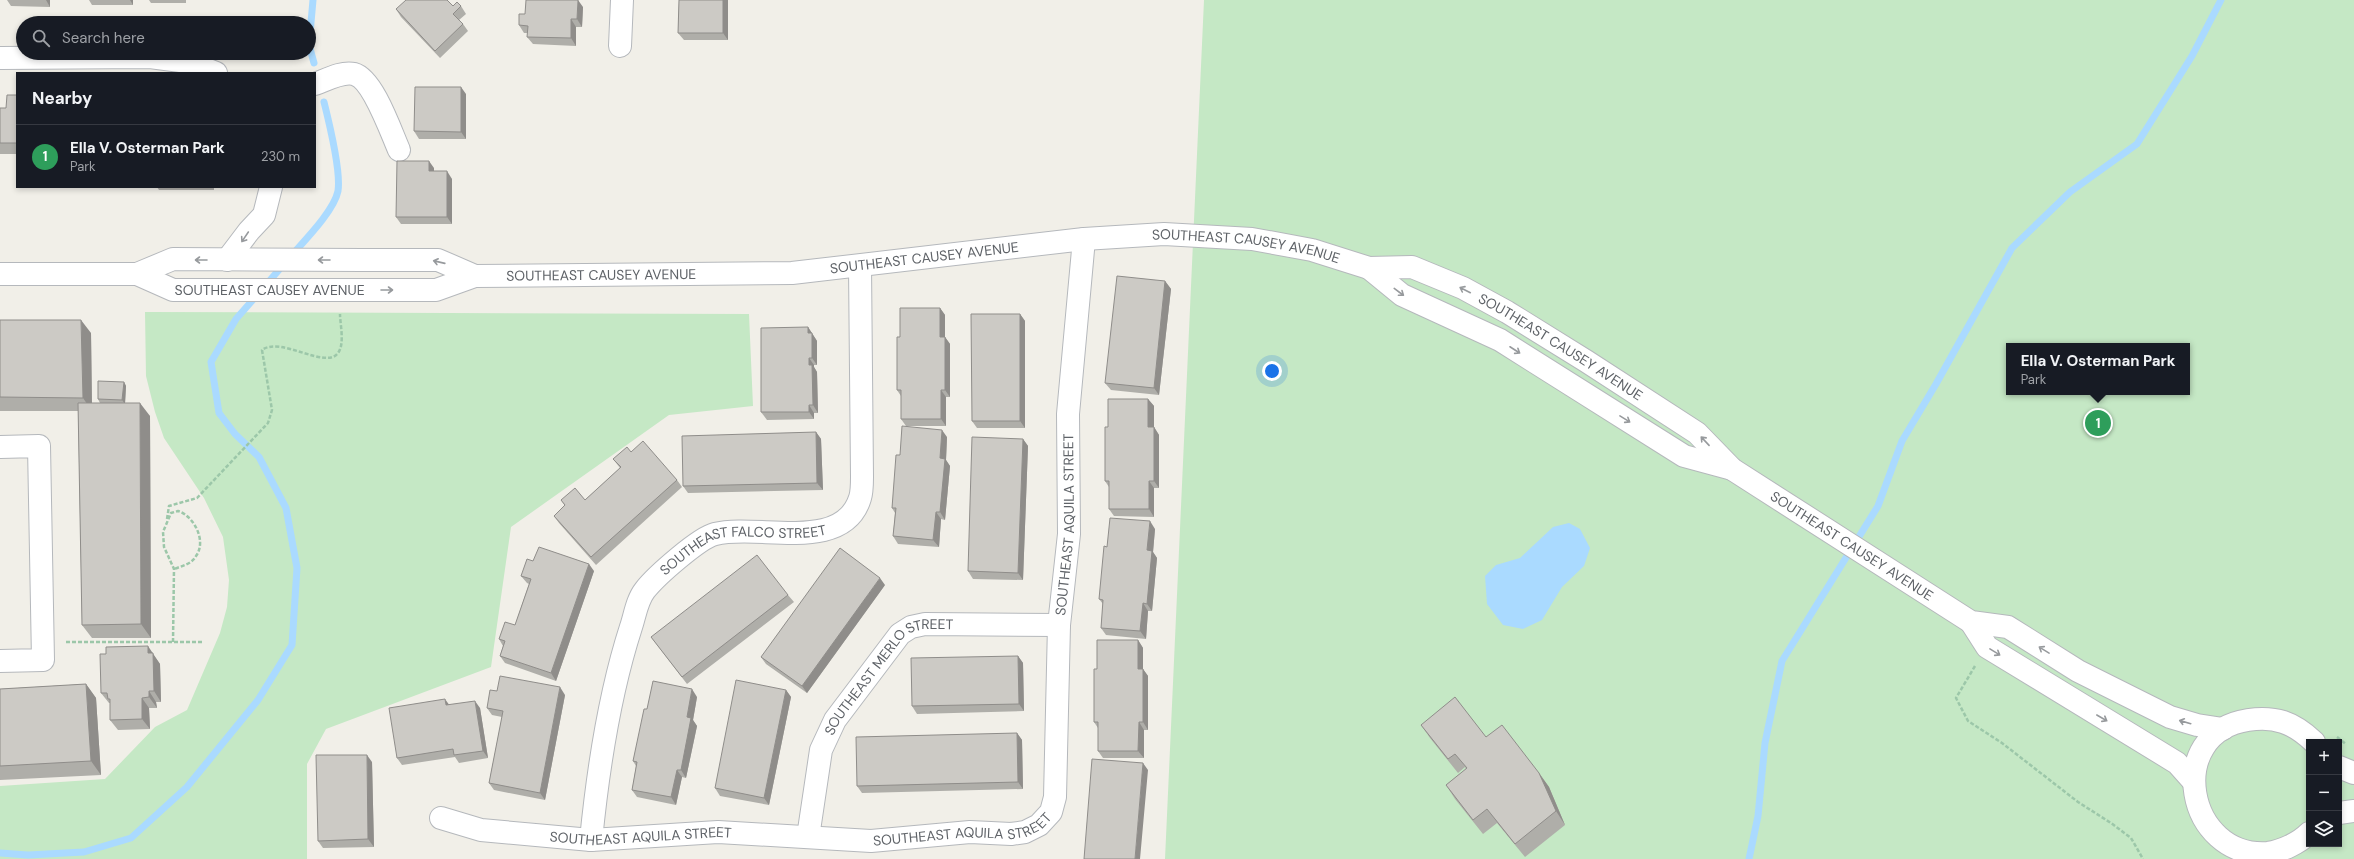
<!DOCTYPE html>
<html lang="en">
<head>
<meta charset="utf-8">
<style>
  :root { --surface:#171b24; --page:#242831; --text:#f1f3f6; --muted:#9ea1a6; --line:#363941; --accent:#ea4335 }
  body { margin:0; font-family:"DM Sans",sans-serif; background:var(--page); color:var(--text) }
  .controls { position:absolute; right:12px; bottom:12px; display:grid; overflow:hidden; border-radius:0px; box-shadow:0 2px 6px #0003 }
  .controls button { width:36px; height:36px; display:grid; place-items:center; padding:0; border:0; border-bottom:1px solid var(--line); background:var(--surface); color:var(--text); font:20px sans-serif }
  .you { position:absolute; left:1272px; top:371px; width:14px; height:14px; margin:-10px; border:3px solid #fff; border-radius:50%; background:#1a73e8; box-shadow:0 0 0 6px #1a73e833 }
  .badge { display:grid; place-items:center; width:26px; height:26px; border-radius:50%; background:var(--accent); color:#fff; font-size:13px; font-weight:700 }
  .pin { position:absolute; translate:-50% -50%; border:2px solid #fff; box-shadow:0 1px 4px #0006 }
  .popup { position:absolute; left:2006px; top:343px; width:184px; height:52px; box-sizing:border-box; display:grid; place-content:center; border-radius:0px; background:var(--surface); filter:drop-shadow(0 1px 3px #0005); font-size:13px; white-space:nowrap; color:var(--muted) }
  .popup b { font-size:15px; color:var(--text) }
  .popup::after { content:''; position:absolute; left:50%; top:100%; margin-left:-8px; border:8px solid transparent; border-top-color:var(--surface) }
  .list { margin:0; padding:0; list-style:none }
  h2 { display:flex; justify-content:space-between; align-items:center; height:52px; margin:0; padding:0 16px; font-size:17px }
  h2 small { font-size:13px; font-weight:400; color:var(--muted) }
  .list li { display:grid; grid-template-columns:26px 1fr auto; gap:12px; align-items:center; box-sizing:border-box; height:64px; padding:0 16px; border-top:1px solid var(--line) }
  .list b { display:block; font-size:15px; white-space:nowrap }
  .list p { margin:0; font-size:13px; white-space:nowrap; color:var(--muted) }
  .list em { font-size:13px; font-style:normal; color:var(--muted) }
  .icon { flex:none; width:22px; height:22px; fill:none; stroke:currentColor; stroke-width:2; stroke-linecap:round; stroke-linejoin:round }
  .map { position:relative; flex:none; width:2354px; height:859px; overflow:hidden }
  .search { position:absolute; background:var(--surface); box-shadow:0 2px 6px #0003; left:16px; top:16px; width:300px; height:44px; display:flex; align-items:center; gap:10px; box-sizing:border-box; padding:0 14px; border-radius:22px; color:var(--muted); font-size:15px }
  .panel { position:absolute; background:var(--surface); box-shadow:0 2px 6px #0003; left:16px; top:72px; width:300px; height:116px; border-radius:0px }
  .map>svg:first-child { display:block }
</style>
</head>
<body>
<div class="map">
<svg width="2354" height="859" viewBox="0 0 2354 859">
  <rect width="100%" height="100%" fill="#f1efe8"/>
  <path fill="#c5e8c5" fill-rule="evenodd" d="M 1204,0 L 2354,0 L 2354,859 L 1165,859 ZM 2009,346 L 2187,346 L 2187,392 L 2009,392 ZM 2309,742 L 2339,742 L 2339,844 L 2309,844 Z
    M 145,312 L 749,314 L 753,406 L 669,415 L 511,527 L 491,667 L 326,729 L 307,764 L 307,859 L 0,859 L 0,786 L 105,779 L 155,727 L 187,710 L 220,633 L 227,607 L 229,580 L 223,537 L 204,498 L 164,438 L 155,412 L 146,376 Z"/>
  <path fill="#aadaff" d="M 1569,523 L 1580,529 L 1590,548 L 1584,566 L 1562,587 L 1542,620 L 1523,629 L 1503,625 L 1487,604 L 1485,576 L 1496,565 L 1520,558 L 1553,527 Z"/>
  <g fill="none" stroke-linecap="round" stroke-linejoin="round">
    <path stroke="#aadaff" stroke-width="7" d="M 313,0 L 309,45 L 314,63
      M 291,256 C 304,241 334,211 338,191 C 341,172 329,122 324,102
      M 265,286 L 284,264
      M 0,853 L 28,855 L 84,852 L 131,838 L 187,787 L 258,700 L 292,645 L 297,568 L 286,508 L 259,457 L 235,434 L 219,413 L 211,362 L 236,319 L 258,294
      M 1749,859 L 1758,816 L 1765,743 L 1782,661 L 1878,506 L 1902,441 L 1936,384 L 2012,248 L 2070,192 L 2137,144 L 2192,56 L 2221,0"/>
    <defs>
      <g id="minor">
        <path d="M 620,46 L 622,0"/>
        <path d="M 0,58 L 150,57 L 188,62 L 216,73"/>
        <path d="M 315,84 C 326,80 342,71 354,74 C 373,79 391,132 399,150"/>
        <path d="M 227,260 L 249,231 L 264,215 L 271,187"/>
        <path d="M 1369,268 L 1402,295 L 1500,340 L 1684,456 L 1732,469"/>
        <path d="M 0,274 L 137,274 L 173,259 L 363,260 L 438,260 L 475,276"/>
        <path id="s1" d="M 137,274 L 173,290 L 436,290 L 475,276 L 792,273 L 1084,239 L 1164,234 L 1252,239 L 1312,250 L 1369,268 L 1412,267 L 1463,288 L 1507,312 L 1586,361 L 1697,433 L 1732,469 L 1971,622 L 2008,627 L 2078,671 L 2170,717 L 2197,725 L 2223,729"/>
        <path d="M 0,447 L 39,446 L 43,660 L 0,661"/>
        <path d="M 1971,622 L 1987,647 L 2177,763 L 2193,781"/>
        <path d="M 2339,767 L 2354,773"/>
        <path d="M 2339,813 L 2354,811"/>
        <path id="s2" d="M 441,818 L 481,830 L 591,840 L 718,832 L 871,841 L 970,832 L 1011,834 L 1025,832 L 1039,825 L 1051,812 L 1055,797 L 1059,625 L 1069,534 L 1068,414 L 1084,239"/>
        <path d="M 2309,833 C 2299,843 2282,851 2268,853 C 2186,859 2163,733 2248,720 C 2275,716 2293,722 2314,742"/>
        <path id="s3" d="M 808,837 L 821,750 L 835,720 L 900,634 L 911,627 L 925,624 L 1059,625"/>
        <path id="s4" d="M 591,840 C 598,769 609,695 631,627 C 635,615 637,600 645,590 C 656,576 699,538 715,534 C 758,523 843,554 860,498 C 862,492 862,483 862,477 L 860,266"/>
      </g>
    </defs>
    <use href="#minor" stroke="#b5b8bc" stroke-width="24"/>
    <path stroke="#9cc7a9" stroke-width="2.5" stroke-dasharray="4 2" stroke-linecap="butt" d="M 167,519 L 169,506 L 197,498 L 268,423 L 272,410 L 262,350 C 281,336 326,370 338,353 C 345,344 340,324 340,314
      M 66,642 L 204,642
      M 173,642 L 174,569 L 164,547 L 163,532 L 171,513 L 178,511 C 194,516 207,541 196,556 C 192,564 182,566 174,569
      M 1975,666 L 1956,698 L 1968,721 L 2002,743 L 2078,802 L 2111,823 L 2131,838 L 2143,859
      M 2337,737 L 2346,744"/>
    <use href="#minor" stroke="#fff" stroke-width="22"/>
  </g>
  <path fill="#afaea9" d="M 7,0 L 50,0 L 50,7 L 11,6 Z
    M 89,0 L 133,0 L 133,5 L 92,5 Z
    M 149,0 L 186,0 L 186,3 L 151,3 Z
    M 679,0 L 728,0 L 728,40 L 684,40 L 678,33 Z
    M 453,6 L 461,6 L 466,14 L 459,20 L 463,24 L 468,31 L 440,58 L 401,17 L 396,9 Z
    M 583,7 L 582,27 L 576,27 L 576,46 L 533,44 L 527,37 L 528,33 L 524,33 L 519,25 L 525,14 Z
    M 466,94 L 466,139 L 419,139 L 414,131 Z
    M 17,95 L 17,154 L 0,154 L 0,108 L 6,108 Z
    M 434,168 L 434,171 L 452,179 L 452,224 L 401,224 L 396,217 Z
    M 157,187 L 214,187 L 214,190 L 159,190 Z
    M 1165,281 L 1171,289 L 1159,395 L 1111,390 L 1105,383 Z
    M 940,308 L 945,315 L 945,337 L 950,344 L 950,397 L 946,397 L 946,426 L 906,426 L 901,419 L 901,396 L 897,390 L 900,337 Z
    M 1020,314 L 1025,321 L 1025,428 L 977,428 L 972,421 Z
    M 0,320 L 91,333 L 92,403 L 100,403 L 98,399 L 124,382 L 126,386 L 125,403 L 150,416 L 151,638 L 92,638 L 82,625 L 78,411 L 0,411 Z
    M 808,327 L 817,341 L 817,365 L 814,365 L 814,367 L 817,372 L 818,413 L 814,413 L 814,419 L 767,420 L 761,412 Z
    M 1148,399 L 1154,406 L 1154,427 L 1159,435 L 1159,488 L 1154,488 L 1154,517 L 1114,516 L 1109,509 L 1109,487 L 1105,481 L 1108,427 Z
    M 816,432 L 821,439 L 823,490 L 688,493 L 683,486 Z
    M 947,437 L 946,460 L 950,466 L 945,520 L 941,519 L 939,547 L 898,544 L 893,536 L 895,513 L 892,508 L 900,455 Z
    M 1023,439 L 1028,446 L 1023,580 L 973,579 L 968,571 Z
    M 631,452 L 677,480 L 682,487 L 596,565 L 559,523 L 554,516 L 565,506 L 561,500 L 585,500 L 620,468 L 613,459 Z
    M 1155,529 L 1153,552 L 1157,558 L 1152,611 L 1148,611 L 1146,639 L 1106,635 L 1101,628 L 1103,604 L 1099,599 L 1107,547 Z
    M 533,561 L 594,571 L 556,681 L 505,663 L 500,656 L 503,646 L 499,639 L 515,625 L 529,584 L 527,583 L 521,576 Z
    M 885,585 L 807,693 L 766,664 L 761,657 Z
    M 788,595 L 794,602 L 687,684 L 651,637 Z
    M 1138,640 L 1143,648 L 1143,669 L 1148,676 L 1148,730 L 1144,730 L 1144,758 L 1103,758 L 1098,751 L 1098,728 L 1094,722 L 1097,669 Z
    M 152,653 L 160,664 L 161,702 L 156,702 L 157,708 L 149,708 L 150,729 L 118,730 L 110,720 L 110,703 L 109,703 L 101,693 Z
    M 1018,656 L 1023,663 L 1024,711 L 917,714 L 912,706 Z
    M 86,684 L 96,698 L 101,775 L 0,780 L 0,689 Z
    M 786,690 L 791,697 L 769,805 L 720,796 L 715,788 Z
    M 497,691 L 565,695 L 545,800 L 494,790 L 489,783 L 502,717 L 492,715 L 487,708 Z
    M 697,697 L 693,720 L 697,726 L 686,778 L 682,777 L 676,805 L 637,797 L 632,790 L 636,766 L 633,761 L 647,709 Z
    M 449,705 L 480,708 L 488,758 L 459,763 L 455,757 L 402,765 L 397,758 Z
    M 1421,725 L 1486,737 L 1539,773 L 1549,787 L 1565,825 L 1525,857 L 1497,823 L 1483,834 L 1455,799 L 1446,785 L 1466,769 L 1465,767 L 1458,773 L 1430,738 Z
    M 1017,733 L 1022,740 L 1023,789 L 862,793 L 857,786 Z
    M 372,762 L 374,847 L 323,848 L 318,841 Z"/>
  <path fill="#8f8d8a" d="M 46,0 L 50,0 L 50,7 Z
    M 130,0 L 133,0 L 133,5 Z
    M 578,0 L 583,7 L 582,27 L 577,19 Z
    M 723,0 L 728,0 L 728,40 L 723,33 Z
    M 571,19 L 576,27 L 576,46 L 571,38 Z
    M 461,87 L 466,94 L 466,139 L 461,132 Z
    M 429,161 L 434,168 L 434,179 L 429,171 Z
    M 447,171 L 452,179 L 452,224 L 447,217 Z
    M 1165,281 L 1171,289 L 1159,395 L 1154,388 Z
    M 940,308 L 945,315 L 945,337 L 950,344 L 950,397 L 945,390 L 940,337 Z
    M 1020,314 L 1025,321 L 1025,428 L 1020,421 Z
    M 81,320 L 91,333 L 92,411 L 83,398 Z
    M 808,327 L 817,341 L 817,365 L 812,358 L 808,333 Z
    M 809,358 L 814,365 L 814,367 L 817,372 L 818,413 L 813,405 L 809,365 Z
    M 124,382 L 126,386 L 125,404 L 122,400 Z
    M 941,390 L 946,397 L 946,426 L 941,419 Z
    M 1148,399 L 1154,406 L 1154,435 L 1148,427 Z
    M 140,403 L 150,416 L 151,638 L 141,624 Z
    M 809,405 L 814,413 L 814,419 L 809,412 Z
    M 1154,427 L 1159,435 L 1159,488 L 1154,481 Z
    M 942,430 L 947,437 L 946,460 L 950,466 L 945,520 L 940,512 L 940,458 Z
    M 816,432 L 821,439 L 823,490 L 817,483 Z
    M 1023,439 L 1028,446 L 1023,580 L 1018,573 Z
    M 1149,481 L 1154,488 L 1154,517 L 1149,509 Z
    M 936,512 L 941,519 L 939,547 L 933,540 Z
    M 1150,521 L 1155,529 L 1153,552 L 1157,558 L 1152,611 L 1147,604 L 1147,550 Z
    M 589,564 L 594,571 L 556,681 L 551,673 Z
    M 880,578 L 885,585 L 807,693 L 802,686 Z
    M 1143,603 L 1148,611 L 1146,639 L 1140,631 Z
    M 1138,640 L 1143,648 L 1143,669 L 1148,676 L 1148,730 L 1143,722 L 1138,669 Z
    M 148,646 L 160,664 L 161,702 L 154,691 L 148,653 Z
    M 1018,656 L 1023,663 L 1024,711 L 1019,704 Z
    M 86,684 L 96,698 L 101,775 L 91,761 Z
    M 560,687 L 565,695 L 545,800 L 540,793 Z
    M 692,689 L 697,697 L 693,720 L 697,726 L 686,778 L 681,770 L 687,717 Z
    M 786,690 L 791,697 L 769,805 L 764,798 Z
    M 149,691 L 156,702 L 157,708 L 149,697 Z
    M 142,698 L 149,708 L 150,729 L 142,719 Z
    M 445,699 L 450,706 L 446,705 Z
    M 475,701 L 480,708 L 488,758 L 483,751 Z
    M 1139,722 L 1144,730 L 1144,758 L 1138,751 Z
    M 1017,733 L 1022,740 L 1023,789 L 1018,782 Z
    M 367,755 L 372,762 L 374,847 L 368,839 Z
    M 1143,763 L 1148,770 L 1140,859 L 1135,859 Z
    M 677,770 L 682,777 L 676,805 L 671,797 Z
    M 1539,773 L 1549,787 L 1565,825 L 1556,811 Z"/>
  <path fill="#cccac5" stroke="#8f8d8a" d="M 406,0 L 447,0 L 453,6 L 457,2 L 461,6 L 453,14 L 463,24 L 435,51 L 396,9 Z
    M 526,0 L 578,0 L 577,19 L 571,19 L 571,38 L 527,37 L 528,26 L 519,25 L 519,14 L 525,14 Z
    M 679,0 L 723,0 L 723,33 L 678,33 Z
    M 415,87 L 461,87 L 461,132 L 414,131 Z
    M 7,95 L 17,95 L 17,143 L 0,143 L 0,108 L 6,108 Z
    M 397,161 L 429,161 L 429,171 L 447,171 L 447,217 L 396,217 Z
    M 1117,276 L 1165,281 L 1154,388 L 1105,383 Z
    M 900,308 L 940,308 L 940,337 L 945,337 L 945,390 L 941,390 L 941,419 L 901,419 L 901,390 L 897,390 L 897,337 L 900,337 Z
    M 971,314 L 1020,314 L 1020,421 L 972,421 Z
    M 0,320 L 81,320 L 83,398 L 0,397 Z
    M 808,327 L 808,333 L 812,333 L 812,358 L 809,358 L 809,365 L 812,365 L 813,405 L 809,405 L 809,412 L 761,412 L 761,328 Z
    M 98,381 L 124,382 L 122,400 L 98,399 Z
    M 1108,399 L 1148,399 L 1148,427 L 1154,427 L 1154,481 L 1149,481 L 1149,509 L 1109,509 L 1109,481 L 1105,481 L 1105,427 L 1108,427 Z
    M 78,403 L 140,403 L 141,624 L 82,625 Z
    M 902,426 L 942,430 L 940,458 L 945,459 L 940,512 L 936,512 L 933,540 L 893,536 L 896,508 L 892,508 L 896,455 L 900,455 Z
    M 816,432 L 817,483 L 683,486 L 682,436 Z
    M 972,437 L 1023,439 L 1018,573 L 968,571 Z
    M 643,441 L 677,480 L 591,557 L 554,516 L 565,505 L 561,500 L 575,488 L 585,500 L 621,467 L 613,459 L 627,447 L 631,452 Z
    M 1110,518 L 1150,521 L 1147,550 L 1152,551 L 1147,604 L 1143,603 L 1140,631 L 1101,628 L 1103,600 L 1099,599 L 1104,546 L 1107,547 Z
    M 539,547 L 589,564 L 551,673 L 500,656 L 505,641 L 499,639 L 505,622 L 515,625 L 531,579 L 521,576 L 527,559 L 533,561 Z
    M 840,548 L 880,578 L 802,686 L 761,657 Z
    M 757,555 L 788,595 L 682,677 L 651,637 Z
    M 1097,640 L 1138,640 L 1138,669 L 1143,669 L 1143,722 L 1139,722 L 1138,751 L 1098,751 L 1098,722 L 1094,722 L 1094,669 L 1097,669 Z
    M 148,646 L 148,653 L 153,653 L 154,691 L 149,691 L 149,697 L 142,698 L 142,719 L 110,720 L 110,699 L 108,699 L 107,693 L 101,693 L 100,654 L 106,654 L 106,647 Z
    M 1018,656 L 1019,704 L 912,706 L 911,658 Z
    M 500,676 L 560,687 L 540,793 L 489,783 L 503,711 L 487,708 L 490,690 L 497,691 Z
    M 736,680 L 786,690 L 764,798 L 715,788 Z
    M 653,681 L 692,689 L 687,717 L 691,718 L 681,770 L 677,770 L 671,797 L 632,790 L 637,762 L 633,761 L 644,709 L 647,709 Z
    M 86,684 L 91,761 L 0,766 L 0,689 Z
    M 1455,697 L 1486,737 L 1502,725 L 1539,773 L 1556,811 L 1515,844 L 1487,809 L 1473,820 L 1446,785 L 1467,768 L 1455,754 L 1448,759 L 1421,725 Z
    M 445,699 L 446,705 L 475,701 L 483,751 L 454,755 L 453,749 L 397,758 L 389,708 Z
    M 1017,733 L 1018,782 L 857,786 L 856,737 Z
    M 316,755 L 367,755 L 368,839 L 318,841 Z
    M 1092,759 L 1143,763 L 1135,859 L 1084,859 Z"/>
  <defs><path id="oneway-shaft" d="M-6 0H5M1.5-3L5.5 0L1.5 3" fill="none" stroke-width="1.6" stroke-linecap="round" stroke-linejoin="round"/></defs>
  <g stroke="#979a9d">
    <use href="#oneway-shaft" transform="translate(245 237) rotate(124)"/>
    <use href="#oneway-shaft" transform="translate(201 260) rotate(-180)"/>
    <use href="#oneway-shaft" transform="translate(324 260) rotate(180)"/>
    <use href="#oneway-shaft" transform="translate(439 262) rotate(-167)"/>
    <use href="#oneway-shaft" transform="translate(387 290)"/>
    <use href="#oneway-shaft" transform="translate(1465 290) rotate(-153)"/>
    <use href="#oneway-shaft" transform="translate(1399 292) rotate(37)"/>
    <use href="#oneway-shaft" transform="translate(1515 350) rotate(33)"/>
    <use href="#oneway-shaft" transform="translate(1625 419) rotate(32)"/>
    <use href="#oneway-shaft" transform="translate(1705 441) rotate(-133)"/>
    <use href="#oneway-shaft" transform="translate(2044 650) rotate(-148)"/>
    <use href="#oneway-shaft" transform="translate(1995 652) rotate(32)"/>
    <use href="#oneway-shaft" transform="translate(2102 718) rotate(30)"/>
    <use href="#oneway-shaft" transform="translate(2185 722) rotate(-164)"/>
  </g>
  <g text-anchor="middle" dominant-baseline="central" stroke-width="3" stroke-linejoin="round" paint-order="stroke">
    <g font-size="14" fill="#5f6368" stroke="#fff">
      <text stroke="none"><textPath href="#s1" startOffset="1118">SOUTHEAST CAUSEY AVENUE</textPath></text>
      <text stroke="none"><textPath href="#s1" startOffset="794">SOUTHEAST CAUSEY AVENUE</textPath></text>
      <text stroke="none"><textPath href="#s1" startOffset="470">SOUTHEAST CAUSEY AVENUE</textPath></text>
      <text stroke="none"><textPath href="#s1" startOffset="136">SOUTHEAST CAUSEY AVENUE</textPath></text>
      <text stroke="none"><textPath href="#s1" startOffset="1456">SOUTHEAST CAUSEY AVENUE</textPath></text>
      <text stroke="none"><textPath href="#s2" startOffset="909">SOUTHEAST AQUILA STREET</textPath></text>
      <text stroke="none"><textPath href="#s1" startOffset="1810">SOUTHEAST CAUSEY AVENUE</textPath></text>
      <text stroke="none"><textPath href="#s4" startOffset="370">SOUTHEAST FALCO STREET</textPath></text>
      <text stroke="none"><textPath href="#s3" startOffset="195">SOUTHEAST MERLO STREET</textPath></text>
      <text stroke="none"><textPath href="#s2" startOffset="526">SOUTHEAST AQUILA STREET</textPath></text>
      <text stroke="none"><textPath href="#s2" startOffset="202">SOUTHEAST AQUILA STREET</textPath></text>
    </g>
  </g>
</svg>
<div class="controls">
<button>+</button>
<button>−</button>
<button><svg class="icon" aria-label="layers" viewBox="0 0 24 24"><path d="M12 4l9 5-9 5-9-5zM3 14l9 5 9-5"/></svg></button>
</div>
<div class="you"></div>
<div class="pin badge" style="left:2098px;top:423px;background:#2e9e5b">1</div>
<div class="popup"><b>Ella V. Osterman Park</b>Park</div>
<div class="search"><svg class="icon" aria-label="search" viewBox="0 0 24 24"><circle cx="10" cy="10" r="6"/><path d="M15 15l6 6"/></svg>Search here</div>
<section class="panel">
<h2>Nearby<small></small></h2>
<ul class="list">
<li><span class="badge" style="background:#2e9e5b">1</span><div><b>Ella V. Osterman Park</b><p>Park</p></div><em>230 m</em></li>
</ul>
</section>
</div>
</body>
</html>
